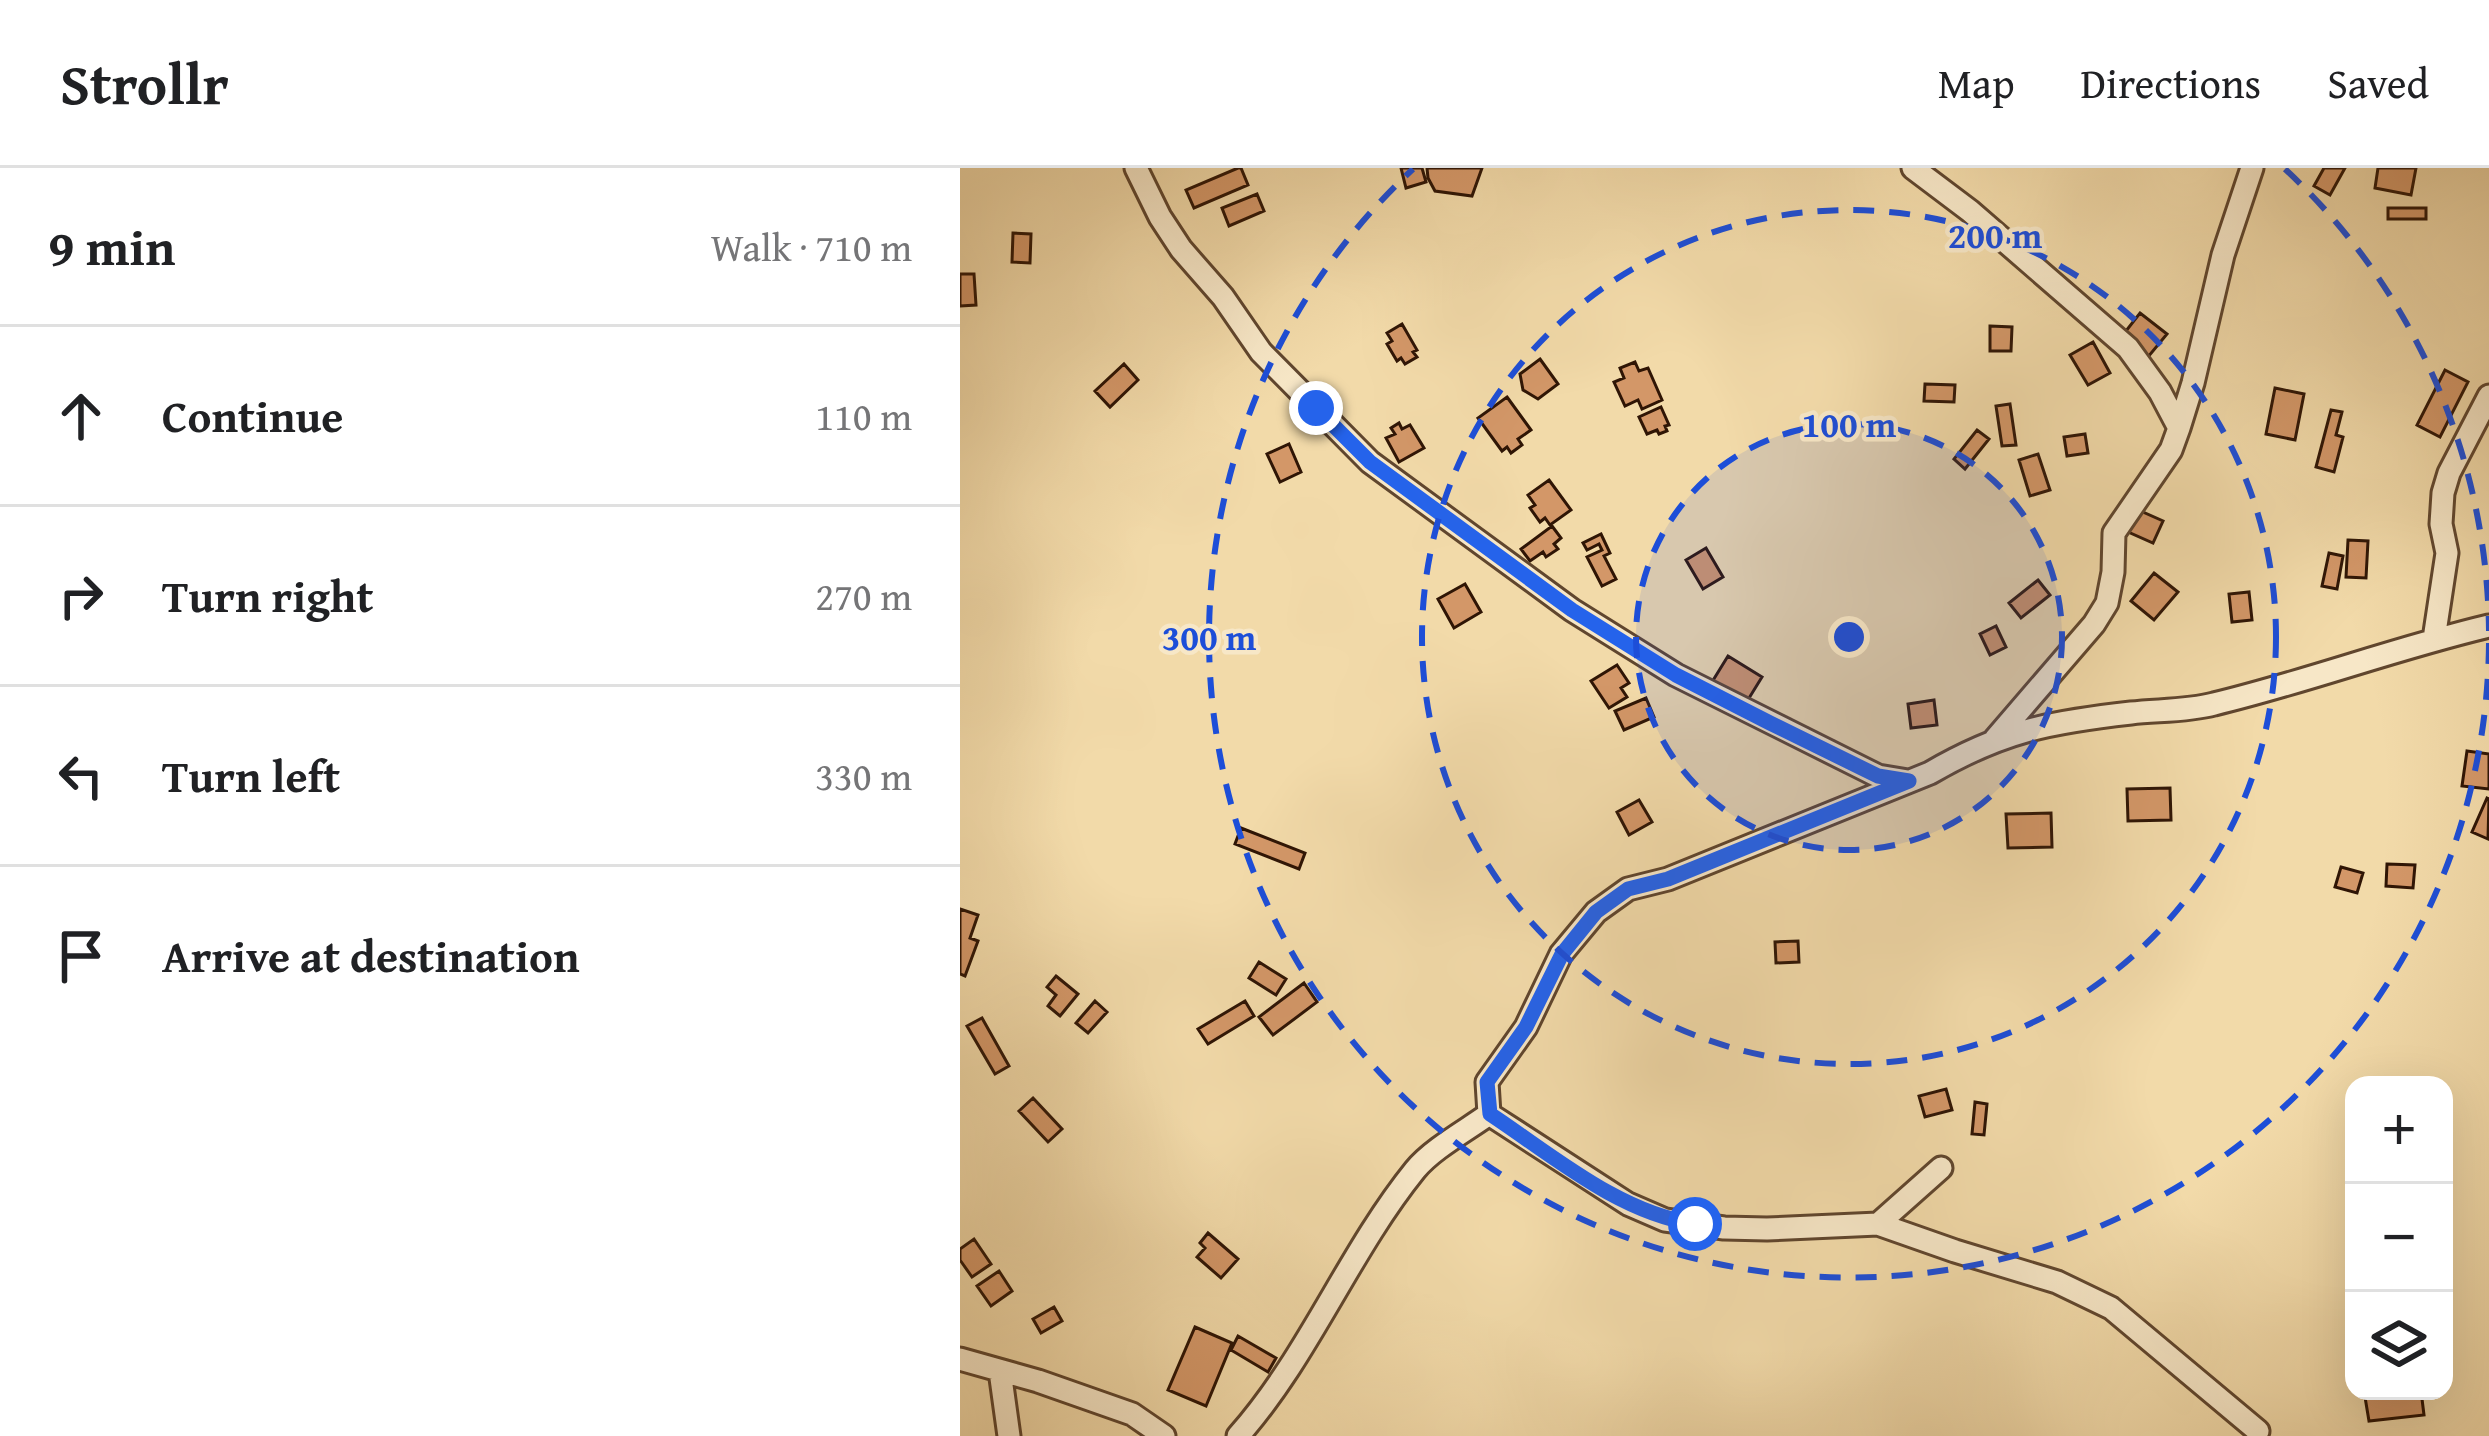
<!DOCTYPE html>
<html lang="en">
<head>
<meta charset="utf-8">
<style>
  :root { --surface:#fff; --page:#f6f6f6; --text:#202124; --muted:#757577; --line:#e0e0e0 }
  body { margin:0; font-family:"Gentium Book Plus",serif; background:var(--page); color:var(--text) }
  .controls { position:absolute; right:36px; bottom:36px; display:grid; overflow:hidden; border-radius:24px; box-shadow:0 12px 48px #0002 }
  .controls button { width:108px; height:108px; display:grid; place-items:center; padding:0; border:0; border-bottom:3px solid var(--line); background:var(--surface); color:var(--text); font:60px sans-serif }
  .stop { position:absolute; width:36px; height:36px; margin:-27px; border:9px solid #2563eb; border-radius:50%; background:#fff }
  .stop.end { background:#2563eb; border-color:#fff; box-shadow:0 3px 12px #0008 }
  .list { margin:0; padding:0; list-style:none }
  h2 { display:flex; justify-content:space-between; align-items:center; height:156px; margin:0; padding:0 48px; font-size:51px }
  h2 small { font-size:39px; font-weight:400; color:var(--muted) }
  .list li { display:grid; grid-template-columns:78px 1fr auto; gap:36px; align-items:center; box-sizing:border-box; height:180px; padding:0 48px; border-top:3px solid var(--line) }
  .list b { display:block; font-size:45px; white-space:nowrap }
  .list em { font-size:39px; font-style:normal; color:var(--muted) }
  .icon { flex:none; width:66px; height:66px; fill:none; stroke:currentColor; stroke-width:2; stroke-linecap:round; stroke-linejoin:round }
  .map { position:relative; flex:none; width:1529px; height:1268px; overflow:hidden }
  header { display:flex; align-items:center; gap:72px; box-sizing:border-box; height:168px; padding:0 60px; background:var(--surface); border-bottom:3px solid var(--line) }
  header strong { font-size:57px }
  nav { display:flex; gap:66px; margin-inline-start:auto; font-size:42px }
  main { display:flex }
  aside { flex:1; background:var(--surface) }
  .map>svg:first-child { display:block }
</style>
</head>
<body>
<header>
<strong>Strollr</strong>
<nav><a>Map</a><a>Directions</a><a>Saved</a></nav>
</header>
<main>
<aside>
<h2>9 min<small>Walk · 710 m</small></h2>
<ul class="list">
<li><svg class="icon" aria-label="ahead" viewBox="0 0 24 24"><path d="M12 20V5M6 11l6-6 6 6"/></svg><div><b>Continue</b></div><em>110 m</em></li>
<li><svg class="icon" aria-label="right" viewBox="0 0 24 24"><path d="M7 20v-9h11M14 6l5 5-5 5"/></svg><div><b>Turn right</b></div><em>270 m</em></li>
<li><svg class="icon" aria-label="left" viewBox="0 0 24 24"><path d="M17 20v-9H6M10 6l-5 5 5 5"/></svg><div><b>Turn left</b></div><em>330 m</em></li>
<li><svg class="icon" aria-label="arrive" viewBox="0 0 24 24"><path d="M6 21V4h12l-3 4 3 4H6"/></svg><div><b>Arrive at destination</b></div></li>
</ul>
</aside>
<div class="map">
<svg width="1529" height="1268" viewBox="0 0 1529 1268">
  <rect width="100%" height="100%" fill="#f2daa9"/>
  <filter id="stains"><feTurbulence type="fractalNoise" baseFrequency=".00167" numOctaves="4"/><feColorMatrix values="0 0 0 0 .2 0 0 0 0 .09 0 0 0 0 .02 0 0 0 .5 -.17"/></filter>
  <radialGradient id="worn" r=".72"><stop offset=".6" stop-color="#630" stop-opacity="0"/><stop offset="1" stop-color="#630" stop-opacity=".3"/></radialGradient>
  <path fill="#d39768" stroke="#2f1505" stroke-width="3" d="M 278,0 L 281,0 L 288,17 L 234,40 L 226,22 Z
    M 441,0 L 462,0 L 466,14 L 446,20 Z
    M 467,0 L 522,0 L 512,28 L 475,23 L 468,10 Z
    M 1364,0 L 1385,0 L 1370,27 L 1354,18 Z
    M 1418,0 L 1456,0 L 1451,27 L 1415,20 Z
    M 297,26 L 304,43 L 269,58 L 262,40 Z
    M 1428,40 L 1466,40 L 1466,51 L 1428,51 Z
    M 53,65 L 71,66 L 70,95 L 52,94 Z
    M 0,106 L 14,106 L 16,137 L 0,138 Z
    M 1180,145 L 1207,166 L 1188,189 L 1162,168 Z
    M 442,156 L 457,182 L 453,184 L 457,189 L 445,196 L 441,190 L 437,193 L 427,176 L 432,173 L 427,165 Z
    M 1030,158 L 1052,159 L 1051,183 L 1030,183 Z
    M 1133,174 L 1150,205 L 1128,217 L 1110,187 Z
    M 580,191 L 598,216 L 578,231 L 563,222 L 560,206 Z
    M 675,194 L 679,203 L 688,200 L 702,232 L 682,241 L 678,232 L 665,238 L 654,214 L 664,210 L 660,200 Z
    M 164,196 L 178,212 L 150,239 L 135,223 Z
    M 1485,202 L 1508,214 L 1480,269 L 1457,257 Z
    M 965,216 L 995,217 L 994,234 L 964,233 Z
    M 1315,220 L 1344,226 L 1335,272 L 1306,266 Z
    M 547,229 L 571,262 L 558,271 L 562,277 L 551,285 L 547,279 L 542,283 L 518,250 Z
    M 1050,236 L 1056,277 L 1042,278 L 1036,238 Z
    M 701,239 L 709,257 L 705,258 L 707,263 L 699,266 L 697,262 L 687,266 L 679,249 Z
    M 1371,242 L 1382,244 L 1376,267 L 1383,269 L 1374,304 L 1356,299 Z
    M 439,255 L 442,261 L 450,257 L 464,280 L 439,294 L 426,270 L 435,266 L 431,260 Z
    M 1017,262 L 1029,271 L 1005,301 L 994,291 Z
    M 1125,266 L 1128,285 L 1107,288 L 1104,269 Z
    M 329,276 L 341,304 L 320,314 L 307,286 Z
    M 1078,286 L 1090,322 L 1070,328 L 1059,292 Z
    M 589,312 L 611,342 L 590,357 L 585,350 L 580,354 L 570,340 L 575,337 L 568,327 Z
    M 1176,341 L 1203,353 L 1193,375 L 1166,363 Z
    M 592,358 L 601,370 L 594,376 L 598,381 L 586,389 L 583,384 L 570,393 L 561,381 Z
    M 641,366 L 650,385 L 644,388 L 656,411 L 642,418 L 627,389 L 642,382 L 639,376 L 627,382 L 623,375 Z
    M 1388,372 L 1408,373 L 1406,410 L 1386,409 Z
    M 746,380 L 763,409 L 743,421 L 726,392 Z
    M 1369,385 L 1383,388 L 1377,421 L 1362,418 Z
    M 1194,405 L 1218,424 L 1194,452 L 1171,433 Z
    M 1078,412 L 1090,427 L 1061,450 L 1049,435 Z
    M 505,416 L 521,444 L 494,460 L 478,431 Z
    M 1289,424 L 1292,452 L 1272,454 L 1269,426 Z
    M 1036,458 L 1046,479 L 1030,487 L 1020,466 Z
    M 768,488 L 802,509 L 786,535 L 752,514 Z
    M 657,497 L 669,515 L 661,520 L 667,529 L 649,540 L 631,513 Z
    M 686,530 L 694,549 L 664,562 L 655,543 Z
    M 974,532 L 977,557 L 951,560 L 948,536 Z
    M 1507,583 L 1529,586 L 1529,621 L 1502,618 Z
    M 1210,620 L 1211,652 L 1168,653 L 1167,621 Z
    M 1527,630 L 1529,631 L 1528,671 L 1512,664 Z
    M 679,632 L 692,654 L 669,667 L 657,644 Z
    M 1091,645 L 1092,679 L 1048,680 L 1046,646 Z
    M 281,660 L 345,685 L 339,701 L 275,676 Z
    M 1427,696 L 1455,697 L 1453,720 L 1426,718 Z
    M 1381,699 L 1403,705 L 1397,725 L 1375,719 Z
    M 0,741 L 18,747 L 10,770 L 18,773 L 5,808 L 0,806 Z
    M 838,773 L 839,794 L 816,795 L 815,774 Z
    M 299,794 L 326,811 L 316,827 L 289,810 Z
    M 96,808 L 118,826 L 100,848 L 88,838 L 96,827 L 87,819 Z
    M 344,815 L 357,834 L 313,867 L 299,849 Z
    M 135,833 L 147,844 L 128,865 L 116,855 Z
    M 285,833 L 294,848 L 248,876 L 238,861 Z
    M 22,850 L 49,898 L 35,906 L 7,858 Z
    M 986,921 L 992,942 L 965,949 L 959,928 Z
    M 73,930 L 102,961 L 88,974 L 59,943 Z
    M 1015,934 L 1027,936 L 1024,967 L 1012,966 Z
    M 248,1065 L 278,1091 L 261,1110 L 237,1089 L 245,1080 L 240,1075 Z
    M 14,1071 L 31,1096 L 12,1109 L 0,1092 L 0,1081 Z
    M 39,1103 L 52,1123 L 31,1138 L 17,1118 Z
    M 94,1139 L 102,1153 L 81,1165 L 73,1151 Z
    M 235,1159 L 272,1175 L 246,1238 L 208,1222 Z
    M 278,1168 L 316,1190 L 308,1204 L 271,1182 Z
    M 1461,1223 L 1464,1247 L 1409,1253 L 1405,1229 Z"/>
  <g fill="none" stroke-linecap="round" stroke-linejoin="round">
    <defs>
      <path id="minor" d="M 176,0 L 200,49 L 221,81 L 263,129 L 301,184 L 410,294 L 612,442 L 716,507 L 918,608 L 948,613
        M 953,0 L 1010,43 L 1168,180 L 1200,224 L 1219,260
        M 1474,471 L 1487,385 L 1481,356 L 1483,325 L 1489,305 L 1529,228
        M 1035,571 L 1134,456 L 1147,435 L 1153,404 L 1154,365 L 1211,282 L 1219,260 L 1233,215 L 1263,87 L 1292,0
        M 529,946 L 668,1036 L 705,1052 L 764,1060 L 807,1061 L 918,1056 L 981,1000
        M 918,1056 L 995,1083 L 1097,1114 L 1151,1140 L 1298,1263
        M 0,1191 L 78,1213 L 172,1246 L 204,1268
        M 40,1203 L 49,1268
        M 278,1268 C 349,1188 388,1085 455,1002 C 472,981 507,962 529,946 L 527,914 L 566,859 L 601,786 L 636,744 L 668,721 L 708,711 L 970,605 C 1042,563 1090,554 1171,545 C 1198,542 1228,543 1254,536 C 1346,514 1436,480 1529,458"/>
    </defs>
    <use href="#minor" stroke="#60462e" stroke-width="27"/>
    <use href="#minor" stroke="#f7e7c7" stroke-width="21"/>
  </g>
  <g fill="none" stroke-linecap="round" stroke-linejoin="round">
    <path stroke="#2563eb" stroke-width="15" d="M 356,240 L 410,294 L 612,442 L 716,507 L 810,555 L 918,608 L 949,613 L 708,711 L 668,721 L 636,744 L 602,786 L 566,859 L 527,914 L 530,946 C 592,987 659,1045 735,1056"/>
  </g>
  <circle cx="889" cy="469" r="213" fill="#1d4ed8" fill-opacity=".12"/>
  <g fill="none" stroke="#1d4ed8" stroke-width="6" stroke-dasharray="21 15">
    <circle cx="889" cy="469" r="213"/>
    <circle cx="889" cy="469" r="427"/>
    <path d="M1529 475A640 640 0 1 1 453 1M1325 1A640 640 0 0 1 1529 463"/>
  </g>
  <circle cx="889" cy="469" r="18" fill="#1d4ed8" stroke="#f7e7c7" stroke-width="6"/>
  <g font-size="36" text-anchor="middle" font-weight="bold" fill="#1d4ed8" stroke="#f7e7c7" stroke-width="9" stroke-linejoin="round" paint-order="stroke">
    <text x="1035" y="80">200 m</text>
    <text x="889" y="269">100 m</text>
    <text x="249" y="482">300 m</text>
  </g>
  <rect width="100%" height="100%" filter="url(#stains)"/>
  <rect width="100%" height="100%" fill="url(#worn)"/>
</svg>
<div class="controls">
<button>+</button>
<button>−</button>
<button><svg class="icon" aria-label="layers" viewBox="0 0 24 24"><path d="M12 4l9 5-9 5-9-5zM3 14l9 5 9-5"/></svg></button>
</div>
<div class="stop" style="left:735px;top:1056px"></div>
<div class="stop end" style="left:356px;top:240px"></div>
</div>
</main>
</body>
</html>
